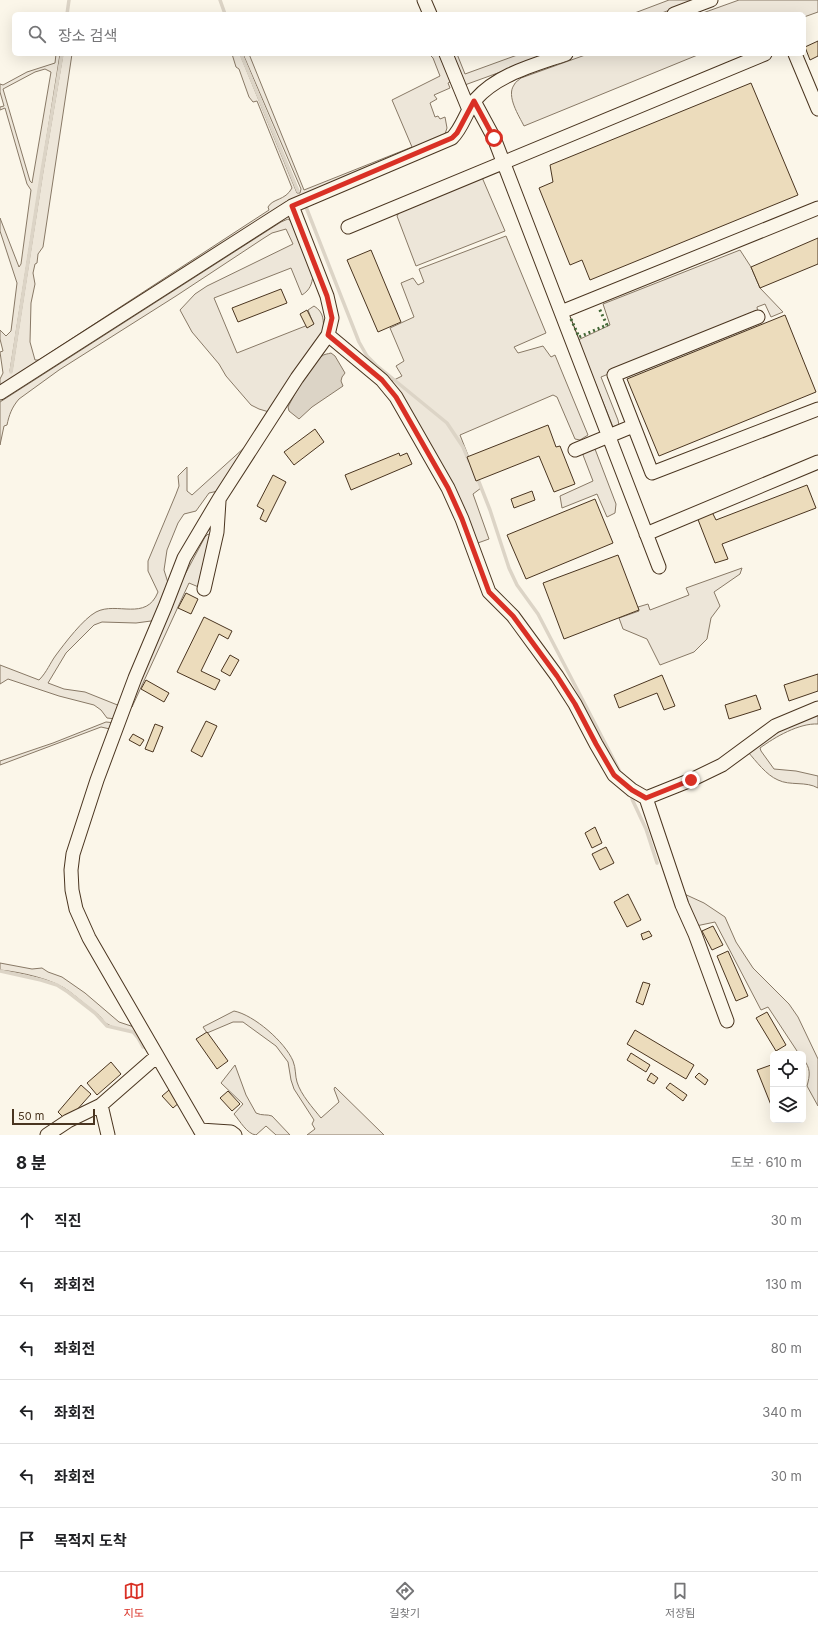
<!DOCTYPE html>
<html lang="ko">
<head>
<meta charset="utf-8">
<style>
  body { margin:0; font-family:Inter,"Noto Sans KR",sans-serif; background:#f2f2f2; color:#202124 }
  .controls { position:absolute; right:12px; bottom:12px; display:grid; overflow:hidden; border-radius:6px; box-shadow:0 4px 16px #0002 }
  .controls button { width:36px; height:36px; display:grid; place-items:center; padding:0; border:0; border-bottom:1px solid #e0e0e0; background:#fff; color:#202124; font:20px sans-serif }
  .scale { position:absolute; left:12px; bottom:10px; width:83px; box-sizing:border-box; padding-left:4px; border:2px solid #4a3520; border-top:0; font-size:11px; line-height:14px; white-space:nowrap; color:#4a3520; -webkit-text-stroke:3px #fbf6e9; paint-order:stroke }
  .stop { position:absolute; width:12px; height:12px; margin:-9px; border:3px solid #d93025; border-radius:50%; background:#fff }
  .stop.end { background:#d93025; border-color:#fff; box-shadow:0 1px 4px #0008 }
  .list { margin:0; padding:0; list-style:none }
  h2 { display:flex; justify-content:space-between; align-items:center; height:52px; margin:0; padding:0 16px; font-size:17px }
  h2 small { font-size:13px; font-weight:400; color:#757577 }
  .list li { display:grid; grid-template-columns:26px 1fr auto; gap:12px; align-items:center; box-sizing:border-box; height:64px; padding:0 16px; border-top:1px solid #e0e0e0 }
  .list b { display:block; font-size:15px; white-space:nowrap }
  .list em { font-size:13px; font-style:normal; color:#757577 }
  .icon { flex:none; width:22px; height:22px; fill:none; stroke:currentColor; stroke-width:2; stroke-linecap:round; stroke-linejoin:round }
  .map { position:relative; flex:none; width:818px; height:1135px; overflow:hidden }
  .search { position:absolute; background:#fff; box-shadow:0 4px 16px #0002; left:12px; right:12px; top:12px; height:44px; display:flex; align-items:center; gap:10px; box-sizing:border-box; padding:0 14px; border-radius:6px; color:#757577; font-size:15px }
  .sheet { height:436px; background:#fff }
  nav { display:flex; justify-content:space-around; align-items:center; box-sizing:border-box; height:56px; border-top:1px solid #e0e0e0; background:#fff; font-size:11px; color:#757577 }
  nav a { display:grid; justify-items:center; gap:2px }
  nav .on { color:#d93025 }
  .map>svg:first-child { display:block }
  .green { fill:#ede6d9; stroke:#887966; fill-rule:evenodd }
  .water { fill:#dcd4c6; stroke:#887966 }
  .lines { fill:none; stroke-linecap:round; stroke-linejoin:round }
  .stream { stroke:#dcd4c6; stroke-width:3.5 }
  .building { fill:#ecdcbc; stroke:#4a3520 }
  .minor-casing { stroke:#4a3520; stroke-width:15 }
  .minor { stroke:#fbf6e9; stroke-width:13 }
  .hedge { stroke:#436837; stroke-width:3; stroke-dasharray:2 3; stroke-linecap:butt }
  .route { stroke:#d93025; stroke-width:5 }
</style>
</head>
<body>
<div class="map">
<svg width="818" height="1135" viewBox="0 0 818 1135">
  <rect width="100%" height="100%" fill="#fbf6e9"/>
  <path class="green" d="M669 0H697L659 14H632Z
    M739 0H818V12L804 17V14H700Z
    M56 54H60L10 371 11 373 12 371 43 171 63 54H72L43 247 38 254 37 263 35 264 33 273 35 284 31 303 30 342 35 360H39L269 210 268 207C273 198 285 201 292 188L257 101 253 102 249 97 239 69 236 67 232 54H240L297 193H300L301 189 243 54H249L304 190 412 147 392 100 440 76 433 58 429 54H440L452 81 448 83 450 88 434 95 437 99 430 103 435 117 438 116 440 119 445 117 447 128 444 137 302 198 0 390V379L3 373 0 352 3 351 0 339V330L6 336 11 331 17 283 0 231V218L19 267 21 264 31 190 27 184 5 108 0 110V107L4 106 0 92V84L3 85 27 72 55 63ZM45 69 51 72 32 183 30 181 3 89 35 72Z
    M449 54H457L465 74 520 54H550L462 86Z
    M588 54H700L524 126C519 116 506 96 514 85 515 82 519 80 521 78Z
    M481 175 505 231 416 266 397 216 401 209Z
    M288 219 291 221 313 275C312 284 310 290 302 295L291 268 214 298 237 353 313 323 308 310 314 306C324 312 324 321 323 332L269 412 259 409 251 405 226 376 219 364 192 332 180 310 195 294 207 286 293 244 286 229 272 233 264 238 176 296 59 370 19 399C12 407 9 415 7 425L4 426 0 445V402L281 222Z
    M506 236 546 333 514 347 518 353 543 346 551 357 555 355 588 435 580 440 575 439 557 397 553 395 460 435 481 488 473 494 489 539 475 544 390 382 402 376 396 366 404 361 390 328 414 317 401 283 413 278 418 285 424 282 419 269Z
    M740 250 751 267 760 288 783 312 771 317 765 304 757 307 758 314 601 377 618 420 619 425 613 427 578 340 610 325 603 304Z
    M245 447 218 491 209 493 196 511 184 514 178 523 167 550 164 570 169 586 159 614 151 621 136 623 102 622 94 625 66 653 48 683 64 689 85 692 120 706 116 719 107 718 101 710 94 705 59 696 8 679 0 684V665L39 680C47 672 50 663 56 655 65 643 83 619 96 612 117 601 146 622 158 592L148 571V561L176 494 179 486 178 476 187 467V491L192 495Z
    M592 448 595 449 616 504 615 513 607 517 597 494 562 508 560 496 593 481 583 455 585 451Z
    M208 534 211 536 201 588 189 583 132 707 139 675 182 580 205 537Z
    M742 568 740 574 714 592 720 606 711 618 707 639 694 652 660 665 647 639 623 629 619 618 639 611 638 607 648 604 650 610 689 595 686 588Z
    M818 712V724C799 723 775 737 760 748L761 751 774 769 796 771 818 776V788C806 781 790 786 778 780 766 775 756 761 748 752L788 726Z
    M106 722 116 723 110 729 101 727 0 765V761L53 743Z
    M680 892 704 903 725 917 736 942 753 968 789 1004 798 1017 818 1059V1106L807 1086C810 1075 811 1068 803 1059V1054H799L768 1007 761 1010 715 922 696 926Z
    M0 963 32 969 42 968 48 972 62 977 85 993 119 1022 137 1028 148 1048H144C141 1025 123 1033 109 1025 104 1023 101 1016 96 1013 87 1006 78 998 70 992 54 979 20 972 0 970Z
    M234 1011C254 1015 285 1042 293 1061 296 1068 295 1076 297 1082 301 1095 313 1108 321 1118L339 1102 334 1089 335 1087 384 1135H307L315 1129 312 1124 314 1120 294 1089 291 1080 288 1062 276 1046 243 1022H233L207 1033 203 1027Z
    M235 1065 246 1095 256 1113C262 1116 267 1114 272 1116L290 1135H276L266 1126 256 1135C247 1134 240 1121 234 1114L243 1104 221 1083Z"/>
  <path class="water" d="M331 353 335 356 345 373 342 377 341 381 343 386 312 407 299 419 289 411 288 407C295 393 310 365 322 356 324 354 328 354 331 353Z"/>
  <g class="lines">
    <path class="stream" d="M220 0 225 14
      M67 14 69 0
      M241 54 298 191
      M306 207 359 342 367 356 376 365 447 423 463 447 469 461
      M11 372 42 171 62 54
      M477 477 490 510 509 568 517 585 538 614 619 770
      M632 799 646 829 657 863
      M0 971 41 980 57 985 68 992 95 1013 107 1026 133 1032 138 1038 143 1047"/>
  </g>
  <path class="building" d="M818 41V56L810 60 805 47Z
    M751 83 798 195 590 280 582 260 570 265 539 188 553 182 550 165Z
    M818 238V264L760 288 751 267Z
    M371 250 401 322 378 332 347 260Z
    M281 289 287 303 238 322 232 308Z
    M307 310 314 324 307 328 300 314Z
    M785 315 816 392 659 456 627 379Z
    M548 425 556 447 560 446 575 484 554 492 539 456 476 481 467 457Z
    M315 429 324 442 294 465 284 452Z
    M399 453 400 456 407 453 412 464 351 490 345 475Z
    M273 475 286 482 266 522 260 519 264 510 257 506Z
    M807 485 816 508 722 544 728 559 715 563 697 517 712 512 716 520Z
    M532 491 535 500 514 508 511 499Z
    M595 499 613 543 526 579 507 535Z
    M618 555 639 610 564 639 543 583Z
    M186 593 198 599 191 614 178 608Z
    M204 617 232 631 228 639 219 634 201 671 220 680 215 690 177 672Z
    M230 655 239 660 230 676 221 671Z
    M818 674V691L789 701 784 685Z
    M662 675 675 706 664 710 657 693 619 708 614 695Z
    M146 680 169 693 164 702 141 689Z
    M756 695 761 709 729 719 725 705Z
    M206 721 217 726 202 757 191 751Z
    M155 724 163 727 153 752 145 749Z
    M133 734 144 740 140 746 129 740Z
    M595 827 602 843 592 848 585 833Z
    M606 847 614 863 600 870 592 854Z
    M628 894 641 920 627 927 614 902Z
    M713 926 723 945 712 950 702 931Z
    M649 931 652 936 643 940 641 934Z
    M728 951 748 996 736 1001 717 956Z
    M643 982 650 984 643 1005 636 1002Z
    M767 1012 786 1045 776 1051 756 1018Z
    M635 1030 694 1065 686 1079 627 1044Z
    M207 1032 228 1061 217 1069 196 1039Z
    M631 1053 650 1065 646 1072 627 1060Z
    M111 1062 121 1074 97 1095 87 1083Z
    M771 1065 773 1069V1104L771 1105 757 1070Z
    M651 1073 658 1078 654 1084 647 1080Z
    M699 1073 708 1080 705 1085 695 1077Z
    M670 1083 687 1095 683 1101 666 1088Z
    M81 1085 91 1094 67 1121 58 1112Z
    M169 1090 180 1102 173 1108 162 1096Z
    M228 1091 240 1104 232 1111 220 1098Z"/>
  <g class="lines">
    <g class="minor-casing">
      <path id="minor" d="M424 0 430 14
        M674 14 711 0
        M446 54 469 110
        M795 54 818 109
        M474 101 494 138 659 567
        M348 227 765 54
        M561 312 818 208
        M758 317 614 375 652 473 818 409
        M328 335 382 380 396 397 448 488 462 519 489 592 513 616 557 676 575 704 596 744 614 775 632 790 646 798 682 905 695 934 727 1021
        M0 393 292 206 452 138C463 127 466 111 476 99 498 74 535 65 566 54
        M575 450 633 426
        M646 534 818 462
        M204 589 217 532 219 501
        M646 798 691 780 722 765 775 726 818 708
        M101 1105 108 1135
        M200 1130 231 1132 235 1135
        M47 1135 68 1121 101 1105 157 1056
        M203 1135 89 938 76 909 72 890 71 870 73 854 97 780 135 678 165 607 184 558 219 499 297 378 328 335 332 318 327 296 292 206"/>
    </g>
    <use href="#minor" class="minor"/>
    <path class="hedge" d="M571 319 579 337 607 325 599 308"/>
  </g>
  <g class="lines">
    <path class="route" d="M494 138 474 101 457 133 452 138 292 206 327 296 332 318 328 335 382 380 396 397 448 488 462 519 489 592 513 616 557 676 575 704 596 744 614 775 632 790 646 798 691 780"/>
  </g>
</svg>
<div class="controls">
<button><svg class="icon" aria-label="locate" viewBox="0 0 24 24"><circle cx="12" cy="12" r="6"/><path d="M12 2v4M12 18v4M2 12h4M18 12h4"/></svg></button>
<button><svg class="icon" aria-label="layers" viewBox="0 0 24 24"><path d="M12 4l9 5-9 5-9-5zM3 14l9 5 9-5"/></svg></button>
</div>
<div class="scale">50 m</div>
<div class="stop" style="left:494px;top:138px"></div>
<div class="stop end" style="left:691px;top:780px"></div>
<div class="search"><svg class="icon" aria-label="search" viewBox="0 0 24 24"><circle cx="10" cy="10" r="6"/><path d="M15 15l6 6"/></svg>장소 검색</div>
</div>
<section class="sheet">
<h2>8 분<small>도보 · 610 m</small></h2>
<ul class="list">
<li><svg class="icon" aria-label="ahead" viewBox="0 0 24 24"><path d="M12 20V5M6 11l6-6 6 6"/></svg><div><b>직진</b></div><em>30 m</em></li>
<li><svg class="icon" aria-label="left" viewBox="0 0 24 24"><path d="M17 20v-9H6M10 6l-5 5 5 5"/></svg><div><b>좌회전</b></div><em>130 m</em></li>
<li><svg class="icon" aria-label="left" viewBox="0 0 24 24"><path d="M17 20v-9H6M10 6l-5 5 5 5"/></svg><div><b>좌회전</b></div><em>80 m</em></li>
<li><svg class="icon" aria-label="left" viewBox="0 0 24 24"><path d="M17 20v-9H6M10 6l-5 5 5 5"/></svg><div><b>좌회전</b></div><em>340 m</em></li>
<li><svg class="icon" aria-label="left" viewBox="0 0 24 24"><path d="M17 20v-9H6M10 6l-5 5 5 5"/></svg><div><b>좌회전</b></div><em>30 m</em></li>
<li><svg class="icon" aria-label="arrive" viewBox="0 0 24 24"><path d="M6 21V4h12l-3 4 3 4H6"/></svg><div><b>목적지 도착</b></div></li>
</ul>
</section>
<nav>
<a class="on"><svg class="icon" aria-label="map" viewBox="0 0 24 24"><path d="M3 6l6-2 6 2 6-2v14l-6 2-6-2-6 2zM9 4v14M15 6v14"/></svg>지도</a>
<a><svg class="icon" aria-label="directions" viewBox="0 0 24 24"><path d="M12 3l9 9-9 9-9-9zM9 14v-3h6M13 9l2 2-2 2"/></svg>길찾기</a>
<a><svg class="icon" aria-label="saved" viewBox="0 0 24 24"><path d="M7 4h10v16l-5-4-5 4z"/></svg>저장됨</a>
</nav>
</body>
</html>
